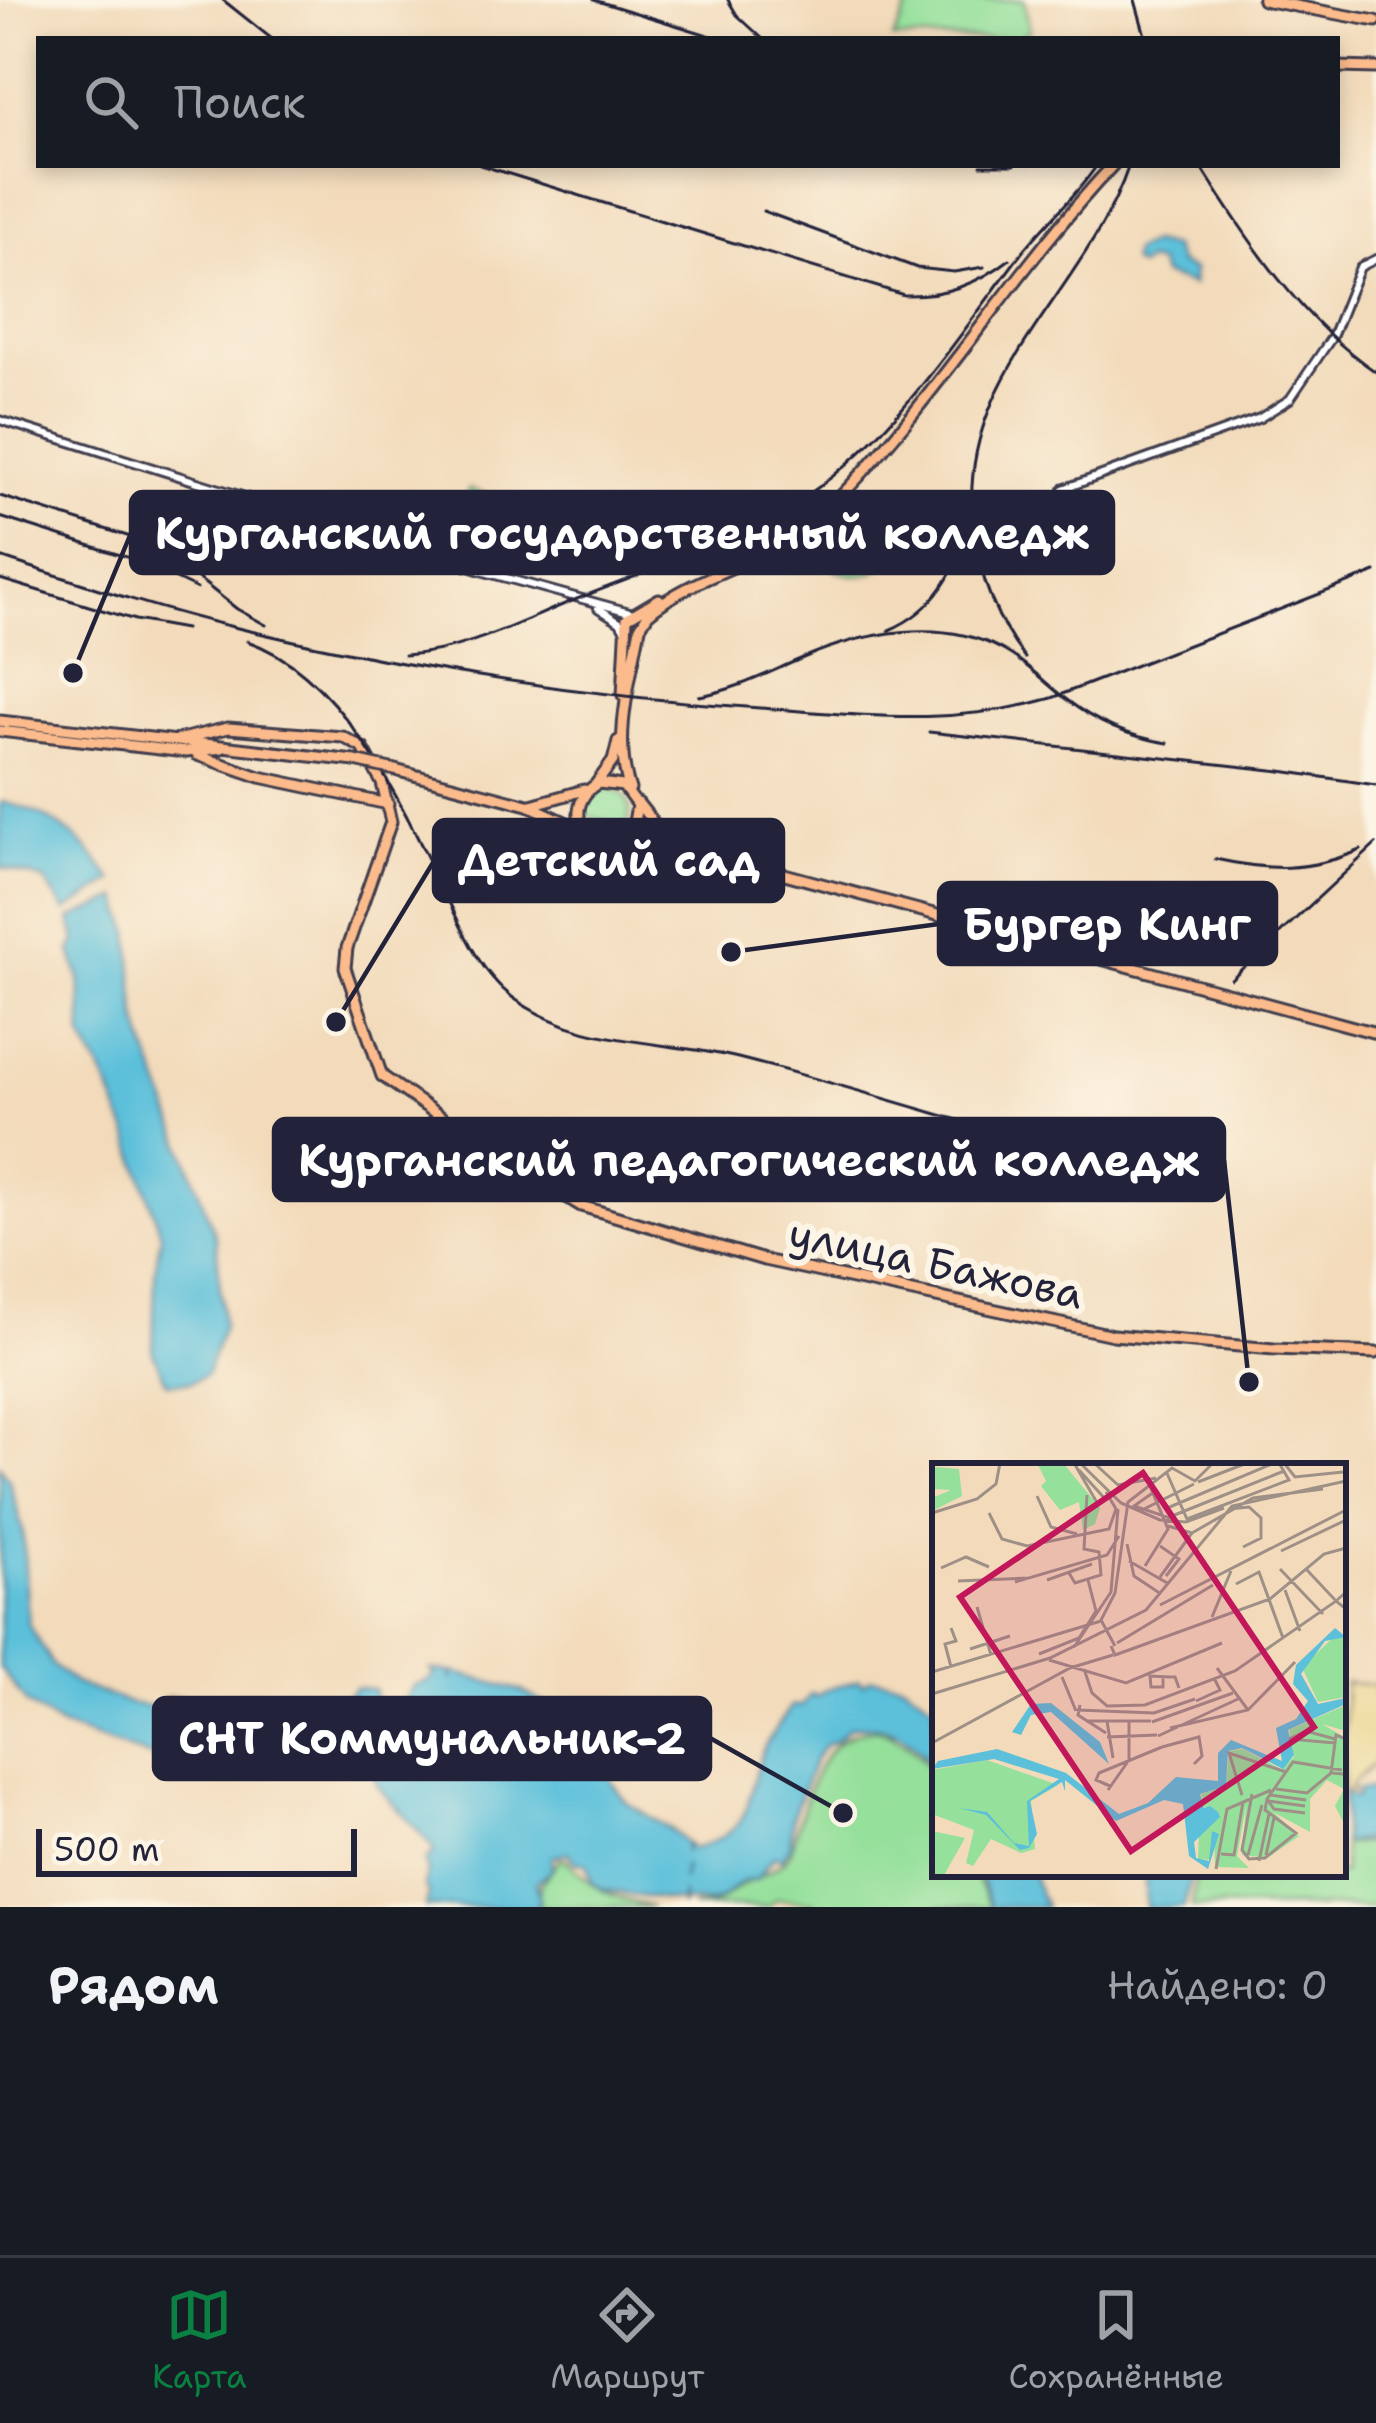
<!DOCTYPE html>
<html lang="ru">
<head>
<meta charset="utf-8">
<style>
  body { margin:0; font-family:"Shantell Sans",sans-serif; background:#20242c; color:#f1f3f6 }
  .scale { position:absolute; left:36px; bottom:30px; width:321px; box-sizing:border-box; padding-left:12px; border:6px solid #22223b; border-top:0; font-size:33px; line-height:42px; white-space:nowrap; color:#22223b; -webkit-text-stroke:9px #fcf5e5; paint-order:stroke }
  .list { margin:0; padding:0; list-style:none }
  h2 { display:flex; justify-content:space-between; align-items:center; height:156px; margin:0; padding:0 48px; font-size:51px }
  h2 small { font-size:39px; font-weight:400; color:#9ea1a6 }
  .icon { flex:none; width:66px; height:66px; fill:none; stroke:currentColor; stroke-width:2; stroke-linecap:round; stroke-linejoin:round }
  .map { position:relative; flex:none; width:1376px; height:1907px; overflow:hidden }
  .search { position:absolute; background:#171b24; box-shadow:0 6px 18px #0003; left:36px; right:36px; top:36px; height:132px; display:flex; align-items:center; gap:30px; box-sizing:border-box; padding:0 42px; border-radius:0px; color:#9ea1a6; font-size:45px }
  .sheet { height:348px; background:#171b24 }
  nav { display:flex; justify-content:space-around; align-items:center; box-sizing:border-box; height:168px; border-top:3px solid #363941; background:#171b24; font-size:33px; color:#9ea1a6 }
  nav a { display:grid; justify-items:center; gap:6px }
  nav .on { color:#0b8043 }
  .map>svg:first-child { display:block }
  .green { fill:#95e09b; stroke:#5c816b; stroke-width:3 }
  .sand { fill:#eeda9e; stroke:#887e6c; stroke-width:3 }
  .water { fill:#5cc0da; stroke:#3f718a; stroke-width:3 }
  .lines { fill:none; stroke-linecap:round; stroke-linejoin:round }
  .ferry { stroke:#365973; stroke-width:3; stroke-dasharray:15 12; stroke-linecap:butt }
  .minor-casing { stroke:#413e4e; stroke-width:12 }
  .major-casing { stroke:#413e4e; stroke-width:15 }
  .minor { stroke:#fff; stroke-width:6 }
  .major { stroke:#fbbb8c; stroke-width:9 }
  .rail { stroke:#22223b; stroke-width:3 }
  .major-bridge-casing { stroke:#413e4e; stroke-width:15; stroke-linecap:butt }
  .major-bridge { stroke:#fbbb8c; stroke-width:9 }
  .labels { text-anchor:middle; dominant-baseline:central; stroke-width:12; stroke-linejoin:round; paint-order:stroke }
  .street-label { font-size:42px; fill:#22223b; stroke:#fcf5e5 }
  .inset-road { fill:none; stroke:#9f9087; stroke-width:3 }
  .view { fill:#c2185b; fill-opacity:0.15; stroke:#c2185b; stroke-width:6 }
  .inset-edge { fill:none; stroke:#22223b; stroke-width:6 }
  .leader { fill:none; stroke:#22223b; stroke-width:4.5 }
  .callout-dot { fill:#22223b; stroke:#fcf5e5; stroke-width:4.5 }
  .callout { fill:#22223b; stroke:#22223b; stroke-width:4.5 }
  .callout-label { font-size:45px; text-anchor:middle; font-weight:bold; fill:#fff }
</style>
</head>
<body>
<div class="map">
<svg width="1376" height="1907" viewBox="0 0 1376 1907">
  <rect width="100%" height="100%" fill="#fcf5e5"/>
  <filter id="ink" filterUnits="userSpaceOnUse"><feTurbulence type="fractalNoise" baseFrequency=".00833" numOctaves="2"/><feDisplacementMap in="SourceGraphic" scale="24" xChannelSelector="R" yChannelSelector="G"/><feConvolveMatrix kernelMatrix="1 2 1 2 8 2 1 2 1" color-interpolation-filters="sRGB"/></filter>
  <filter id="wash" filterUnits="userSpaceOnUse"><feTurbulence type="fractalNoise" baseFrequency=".004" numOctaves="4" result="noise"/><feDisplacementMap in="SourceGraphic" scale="48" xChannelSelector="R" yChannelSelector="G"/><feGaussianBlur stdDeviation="2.7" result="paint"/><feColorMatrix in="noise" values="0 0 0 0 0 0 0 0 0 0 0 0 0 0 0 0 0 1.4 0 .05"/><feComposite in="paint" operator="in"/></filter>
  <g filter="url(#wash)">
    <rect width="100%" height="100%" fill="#f2daba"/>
    <path class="green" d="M912 0H1024L1030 30 1016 39H893Z
      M469 489 507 501 489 553 452 540 458 522 469 524 472 513 462 510Z
      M885 495 912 535C886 564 876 584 835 570L852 551 842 542Z
      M601 787C626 790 635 803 627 827L581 814 583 801Z
      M876 1729C899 1734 925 1757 935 1779V1874H974L991 1907H812L813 1902 777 1899 767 1907H691C721 1906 717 1901 740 1886 755 1877 775 1872 787 1857 793 1848 796 1832 799 1821 812 1777 825 1732 876 1729Z
      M1376 1843V1907H1192L1196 1874H1343V1844Z
      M559 1859 568 1860C594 1892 612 1897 652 1907H538L540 1885Z"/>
    <path class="sand" d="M1345 1682 1376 1686V1762L1351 1784 1353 1791H1343Z
      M168 1696 253 1704 257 1710C229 1715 184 1719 159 1703Z"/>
    <path class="water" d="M1151 243 1172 247 1179 264 1193 270 1192 285 1162 275 1158 264 1146 261 1139 267 1131 261 1133 251Z
      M0 802C50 811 84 839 113 881L66 911 44 880 0 867Z
      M119 898 130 932 136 1011 145 1043 216 1238 223 1326 206 1375 191 1382 167 1383 153 1353 155 1272 161 1234 130 1139 105 1078 83 1039 80 979 71 951 76 941 71 919Z
      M0 1466 9 1480 23 1531 28 1624 53 1666 76 1684 128 1703 184 1711 209 1719 228 1714 235 1720 258 1722 261 1715 269 1719 314 1715 337 1708 354 1688 374 1689 375 1700 393 1709 402 1704 413 1686 429 1681 434 1675 431 1670 451 1672V1681L453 1672 519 1690 564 1714 627 1803 670 1829 693 1849C765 1827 740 1797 765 1746 773 1732 783 1719 792 1706H802L812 1693 816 1697C830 1683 841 1688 859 1679L862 1684 871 1678 901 1682 935 1705V1769C911 1737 889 1719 848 1728L837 1740 824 1746 814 1760 793 1815 790 1845 781 1859 774 1856 756 1880C735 1878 733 1895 715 1901 697 1907 623 1894 601 1889L592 1883 586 1863H578L568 1853 552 1857 551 1870 536 1882 540 1901 534 1907H425L429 1895 424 1885 428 1871 425 1862 434 1852 432 1846 379 1788 373 1773 350 1760 310 1761 301 1757 252 1766 206 1767 163 1761 60 1726 27 1704 0 1668Z
      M1376 1789V1838L1343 1843V1794L1356 1798 1358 1790Z
      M979 1874H1032L1045 1907H991Z
      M1145 1874H1191L1184 1907H1146Z"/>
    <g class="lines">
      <path class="ferry" d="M681 1907 686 1841"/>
    </g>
  </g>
  <g filter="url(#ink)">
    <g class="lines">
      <g class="minor-casing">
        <path id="minor" d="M0 420 481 571 633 613
          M1063 489 1260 418 1290 399 1332 337 1360 267 1376 259
          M598 608 620 622 624 629"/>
      </g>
      <g class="major-casing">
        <path id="major" d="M1263 0 1376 21
          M1337 67 1376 68
          M623 695 627 618 659 599
          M0 721 355 761
          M0 731 186 752 222 748
          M177 740 228 728 343 737 363 748 382 783 391 822 347 948 345 968 382 1076 493 1153 581 1206 764 1260 1113 1335 1274 1349 1376 1353
          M197 755 260 777 388 804
          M395 770 528 805 583 830
          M596 784 613 761 618 741
          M630 789C612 740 631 677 640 627L648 614C695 573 777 559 817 520 928 413 1008 277 1113 165
          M638 803 660 831 675 843
          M531 805 584 790
          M613 841 633 828 637 805 623 786 599 783C575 794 569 831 600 840 612 843 625 839 638 840 672 843 707 854 740 862L1376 1033"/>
      </g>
      <use href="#minor" class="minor"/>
      <use href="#major" class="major"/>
      <path class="rail" d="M223 0 272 39
        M594 0 721 39
        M728 0 737 15 763 39
        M1135 0 1146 39
        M480 165 904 295C945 296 978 284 1010 259
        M981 165H1014
        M1200 165C1247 240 1302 322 1376 372
        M763 211 917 268 954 272 984 267
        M0 496 156 545 237 609 266 625
        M0 517 136 560 197 589
        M0 557C72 580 144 605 217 623 399 668 586 697 773 709 871 716 956 726 1052 698L1376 572
        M0 579 135 620 185 629
        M889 630C934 611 959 571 966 524
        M247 641C343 673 403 807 444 892 464 931 477 969 512 997 578 1047 661 1039 738 1058 829 1081 919 1109 1009 1135 1040 1137 1049 1130 1076 1127 1112 1122 1156 1140 1191 1149
        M404 655C464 652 522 621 577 599 650 570 727 545 794 504 889 445 954 342 1020 255 1044 224 1075 198 1097 165
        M1025 658C996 621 980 578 974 531 952 378 1085 296 1129 165
        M699 696C737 690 769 672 803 658 863 632 941 617 1001 649 1026 662 1045 683 1067 700 1097 724 1130 737 1168 743
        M929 732 1281 771 1376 785
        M1215 859C1270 871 1307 872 1361 850
        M1231 979 1376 844"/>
      <g class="major-bridge-casing">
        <path id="major-bridge" d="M355 761 395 770"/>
      </g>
      <use href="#major-bridge" class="major-bridge"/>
    </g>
  </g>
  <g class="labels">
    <g class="street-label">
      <text transform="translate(936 1263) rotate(12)">улица Бажова</text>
    </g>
  </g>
  <g transform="translate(932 1463)">
    <rect width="414" height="414" fill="#f2daba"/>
    <path d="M105 0H131L168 45 163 61 151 67 147 39 128 47 109 23 114 18ZM2 4 27 6 30 33 0 48V35L19 27 2 26ZM405 171 414 175V234L386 239 370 204ZM414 242V268L390 261 414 275V364L403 343 412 326 395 317 378 336V369L341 349 367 373 335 395 310 392 314 343 305 393 317 405 283 404 282 367 278 397 266 396 267 368 287 350 272 344 269 331 294 323 297 288 311 286 349 306 362 294 357 267ZM55 297 126 322 99 338 103 386 89 390 59 376 41 403 34 400 42 367 0 351V307ZM0 368 33 375 11 414H0Z" fill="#95e09b"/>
    <path d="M403 165 414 174 393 178 369 211 386 241 414 235V241L356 267 362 292 351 306 310 285 296 288 294 323 268 331 272 345 278 343 286 349 288 354 262 379 264 395 277 398 280 368 287 371 276 406 257 393 251 341 232 337 184 358 133 317V328L130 319 98 338 105 371 97 385 88 387 54 352 27 345 55 349 82 380 97 383 95 338 127 316 62 296 0 306 6 298 65 286 134 310 187 351 216 340 244 314 286 318V290L299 277 350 298 344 265 364 256 376 238 361 221 364 202ZM119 240 168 279 177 301 119 249 99 252 89 272 80 269 99 241Z" fill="#5cc0da"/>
    <path class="inset-road" d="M16 0H60M142 0 167 43M148 0 189 40 228 57 254 59 292 45M162 0 186 22 224 15M352 0 363 14 411 9M147 7 174 37M234 8 255 56 357 17 347 0M266 19 315 0M222 29 202 43 235 54M105 33 119 64 145 71M233 46 342 0M297 46 317 44 329 55V75L311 84M210 47 262 21M0 50 45 36 64 21 68 0M57 50 70 76 95 83 177 66 184 46 174 29M235 55 352 8M236 63 260 70 321 35 391 26M195 81 202 113 229 131M228 83 247 96 234 113M349 88 414 57M197 98 237 121M213 103 236 66 218 23M9 105 34 94 57 104M348 106 391 151M375 107 404 138 414 129M137 110 143 120 169 112 167 89 152 86 155 32M228 114 260 70M115 117 160 101M26 118 97 115M83 119 175 92 187 73M304 121 327 109 351 175M353 127 368 168M228 142 414 47M45 144 59 192M280 154 299 108M185 180 281 122M179 183 183 192 338 136 392 91 414 85M183 183 169 157 183 130 196 39 240 5 263 18 281 0M142 184 179 129 186 46M38 186 78 173M107 191 147 175 164 148 156 117M117 197 194 220 290 180M19 204 13 181 24 178 19 165M285 205 316 247M152 206 160 230 175 243 213 242 303 208 404 138 414 146M0 209 169 158M231 213V224H219L218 213 238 214H243L247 225M130 214 144 248M0 231 118 195 214 147 300 43 414 18M264 238 288 227 283 217M148 242 146 252 174 270M145 247 222 250 263 236M154 258H219M175 258 181 295M220 259 301 230M238 265 316 247 363 199M226 273 306 236M175 274 225 272M357 276 374 268 403 276M357 276 403 280M0 280 138 205 181 192M230 284 267 274 270 293 262 301M197 297V259M411 311 399 310 404 272 414 276M178 323 164 317 167 310 230 284M344 326 375 330 399 310M176 327 197 297M320 331 310 387 317 396 333 395 364 370 333 347 335 336M310 332 297 290 354 309M338 332 374 337M336 338 373 343M373 350 342 346 335 336 361 299 410 307M289 391 302 392 311 339M316 392 330 342M334 392 342 355M327 398 337 351M284 406 295 346 339 327"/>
    <path class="view" d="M211 10 382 264 199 388 28 134Z"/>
    <rect width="414" height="414" class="inset-edge"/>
  </g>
  <path class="leader" d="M73 673L131 533M336 1022L434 861M731 952L939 924M1249 1382L1224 1160M843 1813L710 1738"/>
  <g class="callout-dot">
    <circle cx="73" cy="673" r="12"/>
    <circle cx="336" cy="1022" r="12"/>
    <circle cx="731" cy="952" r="12"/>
    <circle cx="1249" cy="1382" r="12"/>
    <circle cx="843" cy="1813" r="12"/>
  </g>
  <g class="callout">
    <rect x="131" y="492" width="982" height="81" rx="12"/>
    <rect x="434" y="820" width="349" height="81" rx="12"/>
    <rect x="939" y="883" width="337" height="81" rx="12"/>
    <rect x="274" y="1119" width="950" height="81" rx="12"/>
    <rect x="154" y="1698" width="556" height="81" rx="12"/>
  </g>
  <g class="callout-label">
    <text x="622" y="549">Курганский государственный колледж</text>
    <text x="609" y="876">Детский сад</text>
    <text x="1107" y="940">Бургер Кинг</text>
    <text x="749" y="1176">Курганский педагогический колледж</text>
    <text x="432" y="1754">СНТ Коммунальник-2</text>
  </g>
</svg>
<div class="scale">500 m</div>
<div class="search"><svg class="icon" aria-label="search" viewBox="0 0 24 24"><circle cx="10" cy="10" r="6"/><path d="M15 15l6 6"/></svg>Поиск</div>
</div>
<section class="sheet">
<h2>Рядом<small>Найдено: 0</small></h2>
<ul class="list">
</ul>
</section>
<nav>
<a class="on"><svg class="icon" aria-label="map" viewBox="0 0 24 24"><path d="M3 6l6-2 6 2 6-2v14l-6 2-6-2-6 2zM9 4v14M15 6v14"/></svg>Карта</a>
<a><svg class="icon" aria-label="directions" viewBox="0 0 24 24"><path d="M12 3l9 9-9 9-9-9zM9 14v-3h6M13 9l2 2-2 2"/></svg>Маршрут</a>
<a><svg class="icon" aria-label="saved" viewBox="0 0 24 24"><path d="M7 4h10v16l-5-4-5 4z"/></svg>Сохранённые</a>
</nav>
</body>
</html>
